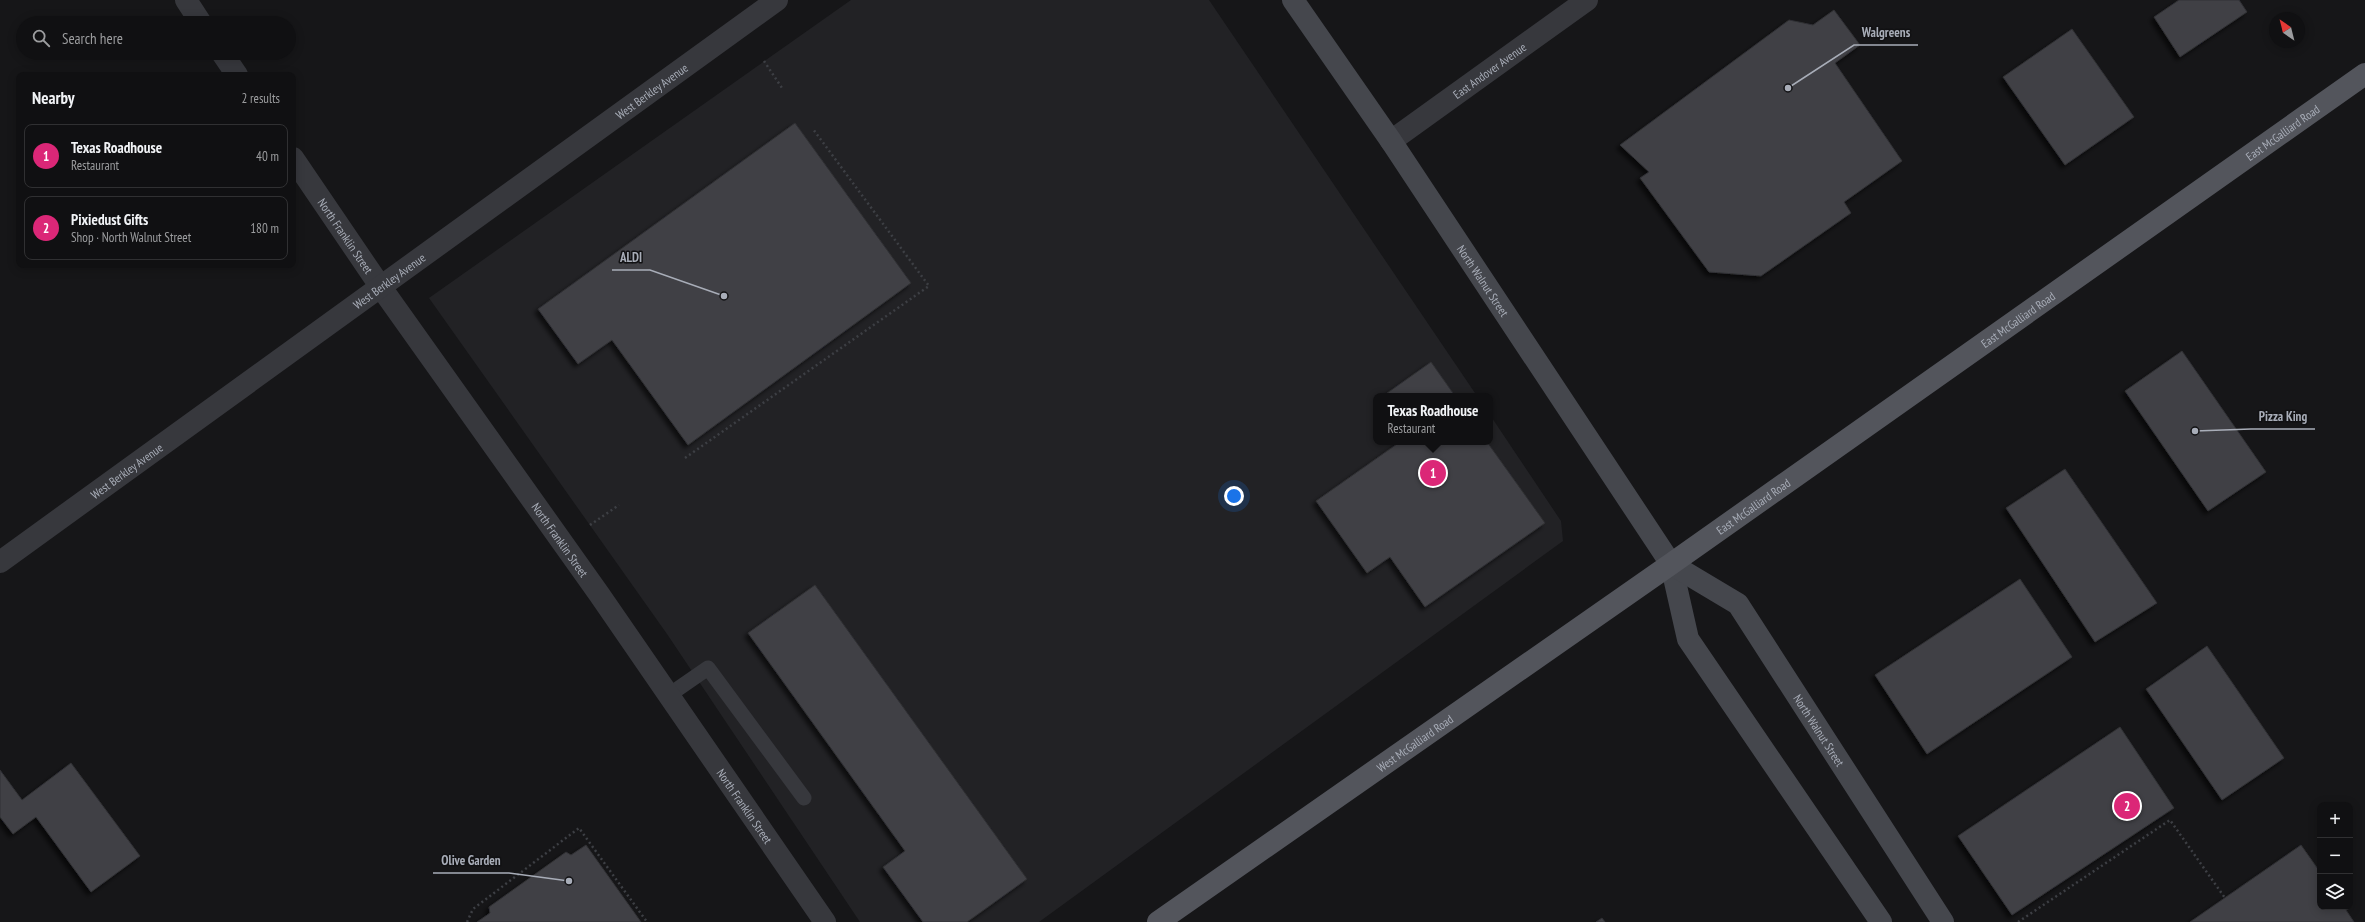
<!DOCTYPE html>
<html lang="en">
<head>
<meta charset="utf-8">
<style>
  body { margin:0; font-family:"PT Sans Narrow",sans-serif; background:#1e1e20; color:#f1f3f6 }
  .controls { position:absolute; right:12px; bottom:12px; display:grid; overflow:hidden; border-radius:8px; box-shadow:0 2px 10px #0003 }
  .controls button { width:36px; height:36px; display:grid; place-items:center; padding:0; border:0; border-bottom:1px solid #303032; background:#101012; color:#f1f3f6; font:20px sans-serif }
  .compass { position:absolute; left:2269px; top:12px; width:36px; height:36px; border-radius:50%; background:#101012; box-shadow:0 2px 10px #0003; rotate:325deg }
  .you { position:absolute; left:1234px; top:496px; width:14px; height:14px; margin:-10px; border:3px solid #fff; border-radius:50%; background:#1a73e8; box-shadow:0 0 0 6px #1a73e833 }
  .badge { display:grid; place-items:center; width:26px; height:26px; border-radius:50%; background:#db2777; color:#fff; font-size:13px; font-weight:700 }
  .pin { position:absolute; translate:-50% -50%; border:2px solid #fff; box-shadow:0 1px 4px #0006 }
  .popup { position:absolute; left:1373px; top:393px; width:120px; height:52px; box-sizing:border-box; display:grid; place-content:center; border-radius:8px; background:#101012; filter:drop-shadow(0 1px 3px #0005); font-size:13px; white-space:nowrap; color:#9c9d9f }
  .popup b { font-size:15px; color:#f1f3f6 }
  .popup::after { content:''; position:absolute; left:50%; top:100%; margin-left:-8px; border:8px solid transparent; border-top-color:#101012 }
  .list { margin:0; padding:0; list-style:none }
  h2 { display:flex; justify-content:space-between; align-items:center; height:52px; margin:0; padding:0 16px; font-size:17px }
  h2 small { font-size:13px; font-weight:400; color:#9c9d9f }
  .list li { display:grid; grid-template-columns:26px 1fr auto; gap:12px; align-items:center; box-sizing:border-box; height:64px; margin:0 8px 8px; padding:0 8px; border:1px solid #303032; border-radius:8px }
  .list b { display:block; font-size:15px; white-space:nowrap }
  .list p { margin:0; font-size:13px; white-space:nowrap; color:#9c9d9f }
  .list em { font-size:13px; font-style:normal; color:#9c9d9f }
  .icon { flex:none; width:22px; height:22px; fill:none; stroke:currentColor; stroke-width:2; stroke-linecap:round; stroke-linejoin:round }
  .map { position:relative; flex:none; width:2365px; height:922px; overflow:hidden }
  .search { position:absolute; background:#101012; box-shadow:0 2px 10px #0003; left:16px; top:16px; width:280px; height:44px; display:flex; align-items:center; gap:10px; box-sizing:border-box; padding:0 14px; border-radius:22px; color:#9c9d9f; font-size:15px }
  .panel { position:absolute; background:#101012; box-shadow:0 2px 10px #0003; left:16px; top:72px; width:280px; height:196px; border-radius:8px }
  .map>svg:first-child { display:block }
  .built { fill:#222225 }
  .building { fill:#404145; stroke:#303034; filter:url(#shadow) }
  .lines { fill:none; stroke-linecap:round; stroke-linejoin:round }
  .path { stroke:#3d3f44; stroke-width:2.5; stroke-dasharray:2 3; stroke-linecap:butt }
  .service { stroke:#37383d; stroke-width:15 }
  .minor { stroke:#37383d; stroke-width:22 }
  .secondary { stroke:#45474d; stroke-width:22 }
  .primary { stroke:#53555c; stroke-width:22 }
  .labels { text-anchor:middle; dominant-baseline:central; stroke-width:3; stroke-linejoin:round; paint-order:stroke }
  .street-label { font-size:12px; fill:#a8adb8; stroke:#111113 }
  .leader { fill:none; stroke:#a8adb8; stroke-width:1.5 }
  .callout-dot { fill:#a8adb8; stroke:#111113; stroke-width:1.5 }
  .callout-label { font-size:13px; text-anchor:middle; font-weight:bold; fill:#a8adb8; stroke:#111113; stroke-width:3; stroke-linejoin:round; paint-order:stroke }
</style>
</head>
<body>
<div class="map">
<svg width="2365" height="922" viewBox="0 0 2365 922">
  <defs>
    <filter id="shadow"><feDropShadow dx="-3.5" dy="3.5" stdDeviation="2" flood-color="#0009"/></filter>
  </defs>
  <rect width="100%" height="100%" fill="#161618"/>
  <path class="built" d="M851 0H1209L1477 396H1376V442H1490V415L1561 521 1563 541 1039 922H860L667 634 429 298Z"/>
  <path class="building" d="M2179 0H2239L2247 12 2180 57 2154 17Z
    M1834 10 1860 45 1835 63 1902 161 1844 202 1851 213 1761 276 1709 272 1640 178 1649 172 1620 145 1789 20 1813 25Z
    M2072 29 2134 117 2065 165 2003 77Z
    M795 123 911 283 688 445 612 340 578 364 538 309Z
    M2182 351 2266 472 2208 511 2125 391Z
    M1431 362 1455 396H1383Z
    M1395 442H1487L1545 523 1425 607 1390 557 1367 573 1316 501 1397 444Z
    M2065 469 2157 603 2095 642 2006 508Z
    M2020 579 2072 657 1927 754 1875 675Z
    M815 585 1027 879 967 922H923L883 867 905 851 748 633Z
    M2207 646 2284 758 2222 800 2146 689Z
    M2120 727 2174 808 2012 915 1958 836Z
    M71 763 140 856 91 892 36 817 13 834 0 817V770L22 800Z
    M586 845 641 922H477L490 913 489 907 566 852 571 855Z
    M2301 845 2320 872V907H2344L2354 922H2190Z
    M1602 918 1605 922H1596Z"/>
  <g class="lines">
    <path class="path" d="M764 61 782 88
      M685 458 929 286 813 129
      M590 525 619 505
      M467 922 473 909 579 828 647 922
      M2018 922 2170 820 2225 898"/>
    <path class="service" d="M669 695 708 668 804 798"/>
    <g class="minor">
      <path d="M186 0 201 23"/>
      <path d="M222 53 237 75"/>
      <path id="s1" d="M1391 141 1587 0"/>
      <path id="s2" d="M293 158 380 286 599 594 825 922"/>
      <path id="s3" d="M0 562 777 0"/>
    </g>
    <g class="secondary">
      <path id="s4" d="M1293 0 1391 141 1671 564 1688 639 1881 922"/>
      <path id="s5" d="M1671 564 1738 604 1943 922"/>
    </g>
    <path class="primary" id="s6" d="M1158 922 1671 564 2365 74"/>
  </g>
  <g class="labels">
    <g class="street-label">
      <text stroke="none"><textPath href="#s1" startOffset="121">East Andover Avenue</textPath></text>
      <text stroke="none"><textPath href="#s3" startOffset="804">West Berkley Avenue</textPath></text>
      <text stroke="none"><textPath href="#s6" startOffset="1374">East McGalliard Road</textPath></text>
      <text stroke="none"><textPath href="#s2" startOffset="94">North Franklin Street</textPath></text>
      <text stroke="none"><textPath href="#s3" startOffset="480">West Berkley Avenue</textPath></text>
      <text stroke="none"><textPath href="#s4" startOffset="339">North Walnut Street</textPath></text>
      <text stroke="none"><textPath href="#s6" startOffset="1050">East McGalliard Road</textPath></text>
      <text stroke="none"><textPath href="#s3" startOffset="156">West Berkley Avenue</textPath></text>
      <text stroke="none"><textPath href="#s6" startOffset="726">East McGalliard Road</textPath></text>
      <text stroke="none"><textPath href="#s2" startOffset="466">North Franklin Street</textPath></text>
      <text stroke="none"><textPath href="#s5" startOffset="228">North Walnut Street</textPath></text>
      <text stroke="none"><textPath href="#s6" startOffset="313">West McGalliard Road</textPath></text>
      <text stroke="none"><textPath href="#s2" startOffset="790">North Franklin Street</textPath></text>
    </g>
  </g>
  <path class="leader" d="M1788 88L1854 45H1918M724 296L650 270H612M2195 431L2251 429H2315M569 881L509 873H433"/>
  <g class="callout-dot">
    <circle cx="1788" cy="88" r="4"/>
    <circle cx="724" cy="296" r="4"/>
    <circle cx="2195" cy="431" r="4"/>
    <circle cx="569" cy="881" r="4"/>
  </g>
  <g class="callout-label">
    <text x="1886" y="37">Walgreens</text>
    <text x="631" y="262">ALDI</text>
    <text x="2283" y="421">Pizza King</text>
    <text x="471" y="865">Olive Garden</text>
  </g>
</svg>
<div class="controls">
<button>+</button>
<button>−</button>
<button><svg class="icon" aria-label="layers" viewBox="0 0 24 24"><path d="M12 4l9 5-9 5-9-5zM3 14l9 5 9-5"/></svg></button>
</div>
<svg class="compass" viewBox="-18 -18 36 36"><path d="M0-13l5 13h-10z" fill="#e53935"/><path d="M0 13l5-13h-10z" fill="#9c9d9f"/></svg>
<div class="you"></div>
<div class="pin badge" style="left:1433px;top:473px">1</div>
<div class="popup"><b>Texas Roadhouse</b>Restaurant</div>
<div class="pin badge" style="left:2127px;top:806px">2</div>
<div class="search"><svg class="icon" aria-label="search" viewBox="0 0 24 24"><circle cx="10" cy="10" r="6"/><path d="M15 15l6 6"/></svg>Search here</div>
<section class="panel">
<h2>Nearby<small>2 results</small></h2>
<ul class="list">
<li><span class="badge">1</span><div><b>Texas Roadhouse</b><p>Restaurant</p></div><em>40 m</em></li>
<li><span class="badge">2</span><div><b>Pixiedust Gifts</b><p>Shop · North Walnut Street</p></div><em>180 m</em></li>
</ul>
</section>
</div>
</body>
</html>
